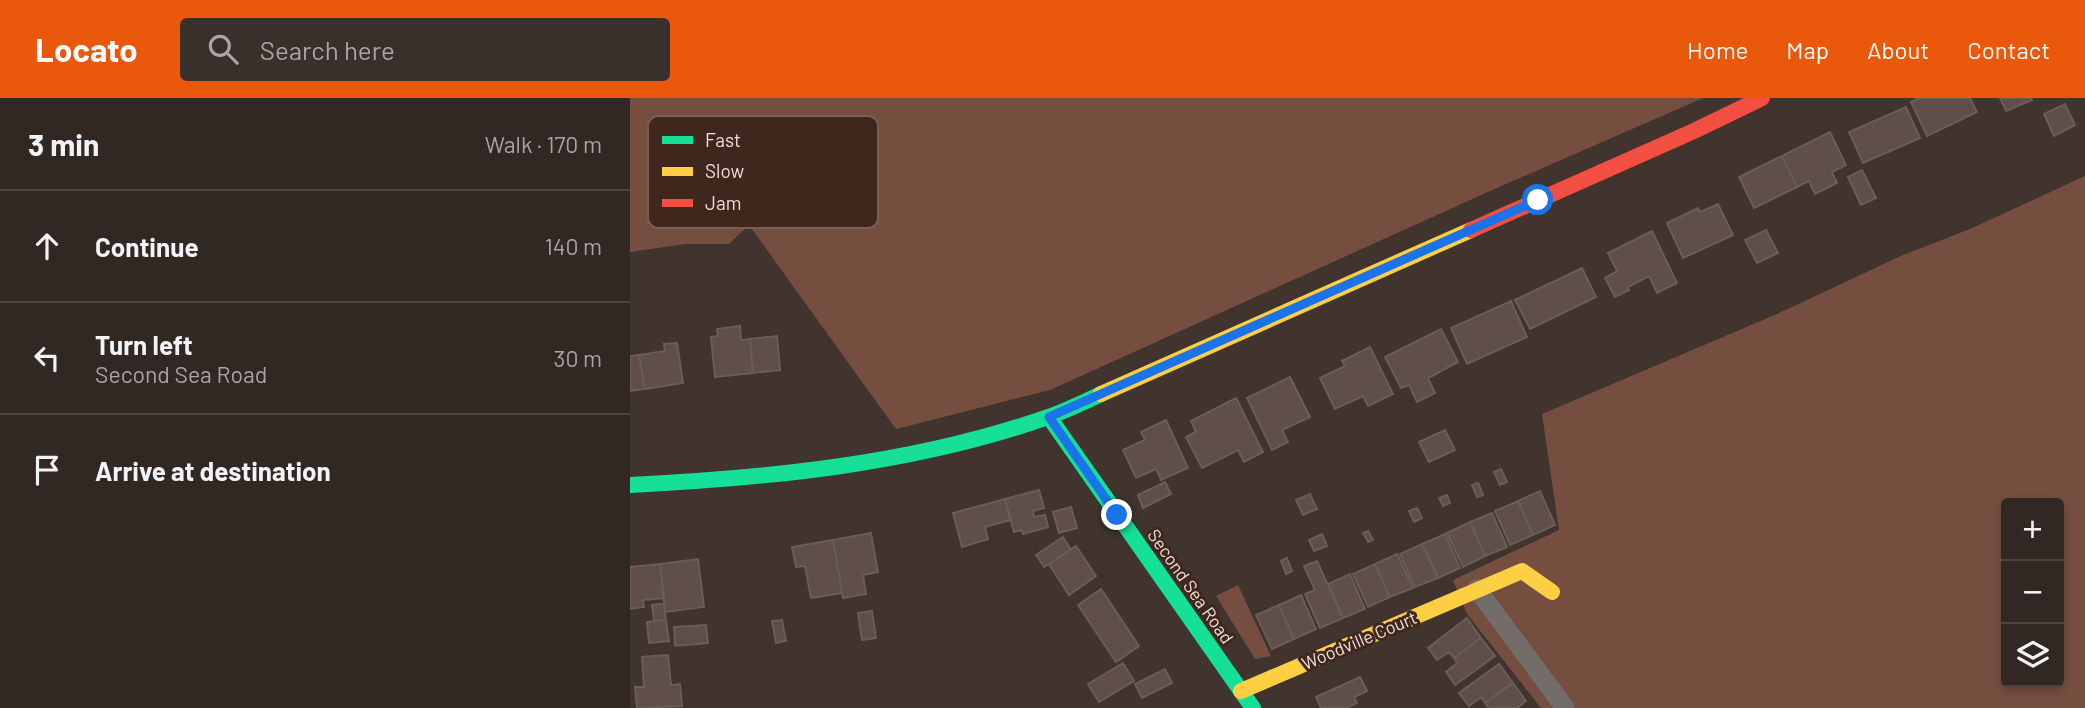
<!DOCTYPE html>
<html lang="en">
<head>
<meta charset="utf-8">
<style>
  body { margin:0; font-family:Barlow,sans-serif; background:#392f2b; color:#f1f3f6 }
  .controls { position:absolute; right:21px; bottom:21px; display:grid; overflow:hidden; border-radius:7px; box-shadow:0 4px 10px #0003 }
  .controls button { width:63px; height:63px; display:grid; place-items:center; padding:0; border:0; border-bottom:2px solid #4c4441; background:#312723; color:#f1f3f6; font:35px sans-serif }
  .stop { position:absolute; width:21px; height:21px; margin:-16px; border:5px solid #1a73e8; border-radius:50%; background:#fff }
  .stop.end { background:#1a73e8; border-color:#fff; box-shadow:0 2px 7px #0008 }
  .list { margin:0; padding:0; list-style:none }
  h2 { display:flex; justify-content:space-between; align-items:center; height:91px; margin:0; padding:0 28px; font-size:30px }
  h2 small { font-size:23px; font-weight:400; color:#a8a5a6 }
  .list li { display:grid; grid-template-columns:46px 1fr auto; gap:21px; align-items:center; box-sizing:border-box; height:112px; padding:0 28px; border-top:2px solid #4c4441 }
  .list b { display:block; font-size:26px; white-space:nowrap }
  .list p { margin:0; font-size:23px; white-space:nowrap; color:#a8a5a6 }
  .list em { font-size:23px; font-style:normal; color:#a8a5a6 }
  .icon { flex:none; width:38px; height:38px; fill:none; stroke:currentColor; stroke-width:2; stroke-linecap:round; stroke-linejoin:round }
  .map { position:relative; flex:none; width:1455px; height:610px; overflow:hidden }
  header { display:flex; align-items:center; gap:42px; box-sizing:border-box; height:98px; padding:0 35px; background:#ea580c; color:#fff }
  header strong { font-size:33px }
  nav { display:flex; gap:38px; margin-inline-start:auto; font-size:24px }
  .search { width:490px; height:63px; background:#392f2b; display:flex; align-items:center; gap:18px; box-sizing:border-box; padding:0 24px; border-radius:7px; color:#a8a5a6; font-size:26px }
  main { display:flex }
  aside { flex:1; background:#312723 }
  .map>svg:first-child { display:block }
  .green { fill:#754e3f; fill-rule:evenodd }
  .building { fill:#604e48; stroke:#685d59; stroke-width:2 }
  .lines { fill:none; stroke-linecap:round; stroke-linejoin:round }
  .street { stroke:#736d6a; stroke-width:19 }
  .fast { stroke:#16e098; stroke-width:16 }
  .slow { stroke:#ffcf43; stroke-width:16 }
  .jam { stroke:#f24e42; stroke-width:16 }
  .route { stroke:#1a73e8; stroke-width:9 }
  .labels { text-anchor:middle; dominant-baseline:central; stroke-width:6; stroke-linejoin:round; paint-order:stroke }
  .street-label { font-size:18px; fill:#efdfd9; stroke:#3f271e }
  .key { fill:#3f271e; stroke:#745e56; stroke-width:2 }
  .key-label { font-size:19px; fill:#efdfd9 }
</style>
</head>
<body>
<header>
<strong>Locato</strong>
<div class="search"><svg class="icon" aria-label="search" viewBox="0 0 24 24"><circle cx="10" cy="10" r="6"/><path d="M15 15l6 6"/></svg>Search here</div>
<nav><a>Home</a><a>Map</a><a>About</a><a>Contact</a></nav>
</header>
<main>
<aside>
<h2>3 min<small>Walk · 170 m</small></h2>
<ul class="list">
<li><svg class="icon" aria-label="ahead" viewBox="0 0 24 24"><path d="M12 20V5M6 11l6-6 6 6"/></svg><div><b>Continue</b></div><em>140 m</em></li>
<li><svg class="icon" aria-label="left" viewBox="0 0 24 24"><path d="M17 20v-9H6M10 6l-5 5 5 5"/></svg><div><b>Turn left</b><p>Second Sea Road</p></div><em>30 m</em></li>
<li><svg class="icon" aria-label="arrive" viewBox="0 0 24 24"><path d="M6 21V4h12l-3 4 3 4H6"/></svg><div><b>Arrive at destination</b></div></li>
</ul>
</aside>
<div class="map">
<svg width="1455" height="610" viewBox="0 0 1455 610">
  <rect width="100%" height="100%" fill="#41342f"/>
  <path class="green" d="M0 0H1073L860 93 420 292 266 331 119 127 99 146H55L0 154Z
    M1455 78V610H911L837 516 823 482 929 432 912 316 1147 216 1273 157 1340 131ZM1376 405H1429V584H1376Z
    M608 487 641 558 625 561 586 498Z"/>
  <path class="building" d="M1289 0H1340L1347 14 1297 38 1281 4Z
    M1370 0H1401L1402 2 1376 13Z
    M1435 6 1445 27 1424 38 1414 16Z
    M1276 9 1290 40 1233 65 1219 34Z
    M1200 34 1216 67 1202 74 1207 85 1185 96 1179 83 1167 89 1152 58Z
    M1152 58 1167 89 1124 110 1109 79Z
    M1232 72 1246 100 1231 107 1218 79Z
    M1088 106 1103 137 1053 160 1037 125 1068 110 1070 114Z
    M1136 132 1148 155 1127 165 1115 142Z
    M1022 133 1047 185 1027 195 1019 178 998 189 999 192 985 199 975 180 987 173 978 155Z
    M952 170 966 199 900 231 885 202Z
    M881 203 897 239 837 266 821 230Z
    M110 228 111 242 120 241 123 275 85 279 81 239 88 238 87 231Z
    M811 231 828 264 798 280 805 295 787 304 779 287 771 290 755 259Z
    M147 238 150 272 123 275 120 241Z
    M47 245 53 285 15 291 9 257 35 253 34 246Z
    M740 249 763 296 738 308 733 298 705 311 690 280 715 268 712 263Z
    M9 257 15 291 0 293V258Z
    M660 279 680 319 652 332 658 344 642 352 617 300Z
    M606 300 633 354 614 364 608 352 572 370 556 339 566 334 561 323Z
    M536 322 558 370 531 382 526 371 506 380 493 352 515 342 511 334Z
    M815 332 825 352 799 364 789 344Z
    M871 371 877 384 870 387 864 374Z
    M535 384 541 396 513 410 508 397Z
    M848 385 853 397 847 399 842 387Z
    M409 392 414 410 403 413 404 419 415 417 418 429 393 436 392 432 384 434 375 401Z
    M910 393 925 427 903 437 888 403Z
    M680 396 687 411 673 417 666 402Z
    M817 397 820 405 813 408 809 400Z
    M375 401 380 422 355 429 358 441 332 449 323 415Z
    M888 403 903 437 880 447 865 413Z
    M441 409 447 430 429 435 423 414Z
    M787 410 792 420 784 424 779 413Z
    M862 415 877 449 855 458 840 424Z
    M840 424 855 458 833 469 817 435Z
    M738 433 743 442 738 444 733 435Z
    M241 435 248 474 233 477 236 496 213 500 203 442Z
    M692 436 697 448 684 453 679 442Z
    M815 436 830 470 808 480 792 446Z
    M433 439 441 452 414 469 406 457Z
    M203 442 212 495 181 500 175 468 166 469 162 449Z
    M792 446 808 480 785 489 770 456Z
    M446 448 466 478 439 497 419 466Z
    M767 456 783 490 760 499 745 466Z
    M657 460 662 473 656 476 651 463Z
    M68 461 74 509 35 514 30 466Z
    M687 463 713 520 690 530 675 496 685 492 674 468Z
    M30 466 34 500 13 502 14 509 0 511V469Z
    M745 466 760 499 738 509 723 476Z
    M720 476 735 511 713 520 698 486Z
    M471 491 509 548 486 564 448 507Z
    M671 497 686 531 664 541 649 507Z
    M34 505 36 522 24 523 22 507Z
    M649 507 664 541 642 551 626 517Z
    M242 513 246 540 232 542 228 515Z
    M837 520 851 540 824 560 819 554 807 562 798 550Z
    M36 522 39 543 19 545 17 524Z
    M152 522 156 543 146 545 142 523Z
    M76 527 78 545 45 548 44 529Z
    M851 540 865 558 825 587 816 574 827 565 824 560Z
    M38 557 41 587 50 586 52 608 7 610 5 589H14L12 559Z
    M493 565 504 583 469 604 458 586Z
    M869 566 883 585 855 605 851 599 839 608 829 595Z
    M535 571 542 585 512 600 505 586Z
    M730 579 737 593 724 599 727 605 716 610H691L686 599Z
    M883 585 896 603 887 610H859L855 605Z"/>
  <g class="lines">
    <path class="street" d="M847 491 935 610"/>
    <path class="fast" d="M419 319 623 610
      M0 387C140 380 284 366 418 319 436 313 454 304 471 296"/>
    <path class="slow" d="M471 296 841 132
      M611 593 892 473 922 494"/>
    <path class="jam" d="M841 132 1064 33 1132 0"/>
  </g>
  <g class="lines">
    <path class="route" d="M487 417 419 319 908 102"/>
  </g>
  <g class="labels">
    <g class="street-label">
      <text transform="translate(561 488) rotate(55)">Second Sea Road</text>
      <text transform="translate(729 542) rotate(-23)">Woodville Court</text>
    </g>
  </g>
  <rect x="18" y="18" width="230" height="112" rx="10" class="key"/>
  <rect x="32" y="38" width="31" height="8" fill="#16e098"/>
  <rect x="32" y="69" width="31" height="9" fill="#ffcf43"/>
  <rect x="32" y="101" width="31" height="8" fill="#f24e42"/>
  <g class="key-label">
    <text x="75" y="49">Fast</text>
    <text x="75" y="80">Slow</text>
    <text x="75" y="112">Jam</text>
  </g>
</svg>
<div class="controls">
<button>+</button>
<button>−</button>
<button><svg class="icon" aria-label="layers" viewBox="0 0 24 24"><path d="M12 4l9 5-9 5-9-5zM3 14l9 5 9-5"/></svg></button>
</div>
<div class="stop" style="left:908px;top:102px"></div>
<div class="stop end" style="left:487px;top:417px"></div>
</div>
</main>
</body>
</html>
